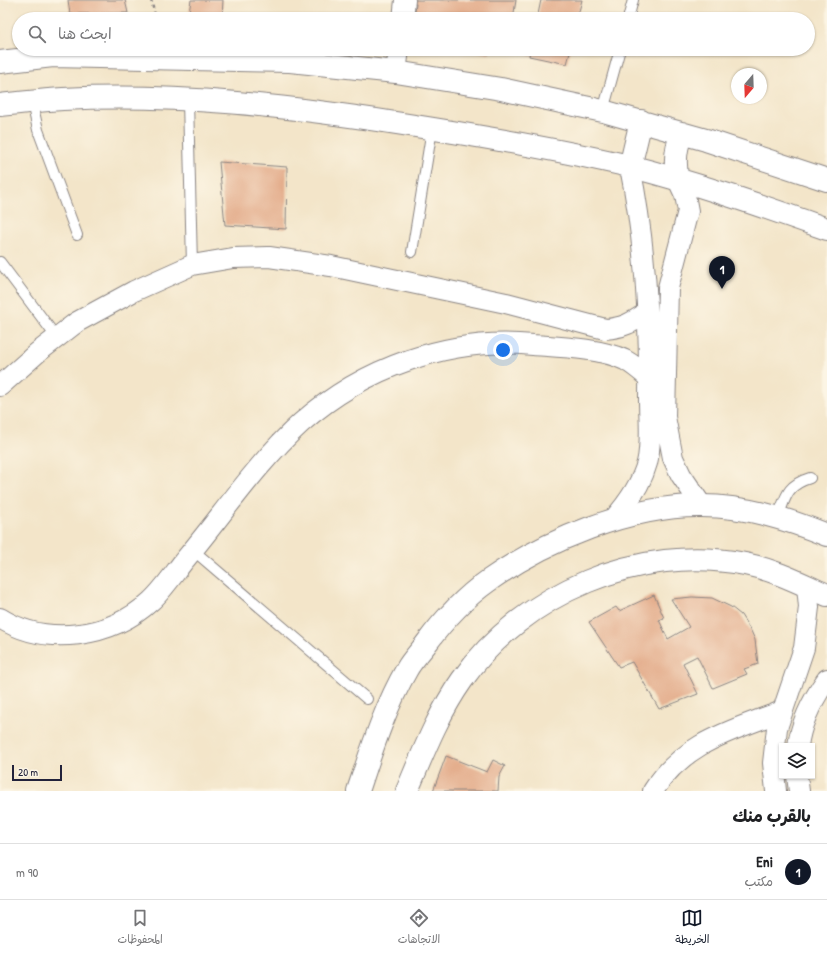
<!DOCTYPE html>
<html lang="ar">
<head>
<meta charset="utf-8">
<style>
  body { margin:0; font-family:"Patrick Hand","Playpen Sans Arabic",sans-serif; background:#f2f2f2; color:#202124; direction:rtl }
  .controls { position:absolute; right:12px; bottom:12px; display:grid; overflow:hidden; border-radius:0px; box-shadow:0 1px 3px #0004 }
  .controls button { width:36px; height:36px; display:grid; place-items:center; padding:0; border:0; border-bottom:1px solid #e0e0e0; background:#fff; color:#202124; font:20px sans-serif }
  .compass { position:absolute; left:731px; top:68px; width:36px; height:36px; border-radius:50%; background:#fff; box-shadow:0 1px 3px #0004; rotate:199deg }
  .scale { position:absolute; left:12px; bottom:10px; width:50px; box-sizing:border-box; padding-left:4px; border:2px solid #22223b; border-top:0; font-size:11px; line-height:14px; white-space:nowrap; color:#22223b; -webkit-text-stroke:3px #fcf5e5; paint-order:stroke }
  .you { position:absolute; left:503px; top:350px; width:14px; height:14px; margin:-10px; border:3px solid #fff; border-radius:50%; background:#1a73e8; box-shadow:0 0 0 6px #1a73e833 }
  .badge { display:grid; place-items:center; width:26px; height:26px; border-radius:50%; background:#111827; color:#fff; font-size:13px; font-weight:700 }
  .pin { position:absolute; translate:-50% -33px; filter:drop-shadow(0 1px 2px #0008) }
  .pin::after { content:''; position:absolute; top:21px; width:14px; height:12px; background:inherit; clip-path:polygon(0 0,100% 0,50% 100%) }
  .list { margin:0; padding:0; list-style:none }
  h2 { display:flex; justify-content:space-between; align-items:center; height:52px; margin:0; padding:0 16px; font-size:17px }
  h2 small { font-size:13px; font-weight:400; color:#757577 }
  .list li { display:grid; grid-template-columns:26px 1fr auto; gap:12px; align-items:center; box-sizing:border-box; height:56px; padding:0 16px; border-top:1px solid #e0e0e0 }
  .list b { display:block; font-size:15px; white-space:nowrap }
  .list p { margin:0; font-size:13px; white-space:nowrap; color:#757577 }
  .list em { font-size:13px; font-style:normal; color:#757577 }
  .icon { flex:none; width:22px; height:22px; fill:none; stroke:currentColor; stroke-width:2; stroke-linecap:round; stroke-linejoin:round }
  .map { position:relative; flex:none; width:827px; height:791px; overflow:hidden; direction:ltr }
  .search { position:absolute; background:#fff; box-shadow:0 1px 3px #0004; left:12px; right:12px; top:12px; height:44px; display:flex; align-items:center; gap:10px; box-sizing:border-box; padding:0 14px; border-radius:22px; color:#757577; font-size:15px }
  .sheet { height:108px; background:#fff }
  nav { display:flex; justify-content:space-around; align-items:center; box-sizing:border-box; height:56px; border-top:1px solid #e0e0e0; background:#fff; font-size:11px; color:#757577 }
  nav a { display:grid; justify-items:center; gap:2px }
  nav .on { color:#111827 }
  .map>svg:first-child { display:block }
  .building { fill:#e4ae8d }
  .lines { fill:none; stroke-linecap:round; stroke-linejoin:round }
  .service-casing { stroke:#8a8482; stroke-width:12 }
  .minor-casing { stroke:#8a8482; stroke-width:22 }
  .tertiary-casing { stroke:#8a8482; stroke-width:24 }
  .path { stroke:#8a8482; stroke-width:2.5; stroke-dasharray:3 3; stroke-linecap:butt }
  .service { stroke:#fff; stroke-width:10 }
  .minor { stroke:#fff; stroke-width:20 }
  .tertiary { stroke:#fff; stroke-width:22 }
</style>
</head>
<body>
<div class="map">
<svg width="827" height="791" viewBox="0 0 827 791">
  <rect width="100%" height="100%" fill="#fcf5e5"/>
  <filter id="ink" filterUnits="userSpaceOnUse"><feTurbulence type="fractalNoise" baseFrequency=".025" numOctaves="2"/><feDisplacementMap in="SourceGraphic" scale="8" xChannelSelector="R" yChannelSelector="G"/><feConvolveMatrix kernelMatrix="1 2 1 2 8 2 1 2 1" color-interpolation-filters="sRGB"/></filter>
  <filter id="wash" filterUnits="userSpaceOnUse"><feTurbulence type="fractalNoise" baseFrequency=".012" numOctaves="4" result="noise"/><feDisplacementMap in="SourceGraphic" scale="16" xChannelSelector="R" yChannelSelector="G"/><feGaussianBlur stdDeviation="0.9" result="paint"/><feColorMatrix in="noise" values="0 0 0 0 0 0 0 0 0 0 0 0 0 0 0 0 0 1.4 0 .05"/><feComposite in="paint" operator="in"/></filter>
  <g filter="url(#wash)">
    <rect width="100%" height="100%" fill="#f3e5c9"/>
    <g id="blocks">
      <path class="building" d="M68 0H125L128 13 70 14Z
        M191 0H223L222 18 189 13Z
        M414 0H516L513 19H414L416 4H413Z
        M541 0H582L577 19H537Z
        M467 49H490L489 54Z
        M530 49H571L567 64 529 56Z
        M219 162 287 167 286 229 225 225Z
        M654 595 664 618 659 620 668 639 689 627 671 599 692 597 712 598 731 607 741 615 751 631 755 640 758 664 744 669 747 674 713 688 697 656 683 663 698 694 659 709 632 662 619 667 589 622 616 607 619 611Z
        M446 756 487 772 493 760 505 766 499 777 498 791H433Z"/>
    </g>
  </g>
  <g filter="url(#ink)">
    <use href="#blocks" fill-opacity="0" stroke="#8a8482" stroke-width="1"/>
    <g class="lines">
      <g class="service-casing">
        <path id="service" d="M628 19 633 0
          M188 100 192 265
          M32 102 38 130 77 235
          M603 111 620 49
          M412 252 432 129
          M0 262 57 338
          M778 517C786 496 787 485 810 478
          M193 550 367 699"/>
      </g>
      <g class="minor-casing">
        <path id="minor" d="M403 19 405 0
          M396 72 399 49
          M678 180 685 195 688 211 668 288 665 417 673 458 681 475 702 506
          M0 386 37 353 77 322 134 291 192 265 233 258 269 257 331 266 506 303 605 329C622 328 632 323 646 313
          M613 520C628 503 641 485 647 463 652 443 649 420 649 399 650 323 645 241 630 167
          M0 618C46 647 111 638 151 601 163 590 173 575 183 562 221 517 257 463 301 423 363 368 450 336 533 345 560 347 600 348 625 360 634 365 642 372 650 379
          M798 746C801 721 813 699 827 679
          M797 776 799 791
          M653 791C684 742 731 731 782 711
          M776 791 773 763 777 728 804 648 809 607 807 586"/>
      </g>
      <g class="tertiary-casing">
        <path id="tertiary" d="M0 62 53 56 290 61 396 72 501 89 603 111 706 140 827 180
          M0 105C21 103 42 100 63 99 174 93 287 106 396 123 474 135 552 148 629 166 696 183 762 206 827 229
          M630 167 641 121
          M678 180C674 163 675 149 682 133
          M358 791C372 749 385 707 407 669 412 660 420 652 426 644 443 621 464 598 488 581 546 540 631 505 702 506 746 506 787 519 827 535
          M407 791C423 753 438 714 462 680 523 593 640 543 745 564 775 570 800 583 827 595"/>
      </g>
      <path class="path" d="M151 0 156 19"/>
      <use href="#service" class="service"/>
      <use href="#minor" class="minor"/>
      <use href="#tertiary" class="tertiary"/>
    </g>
  </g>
</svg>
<div class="controls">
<button><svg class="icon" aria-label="layers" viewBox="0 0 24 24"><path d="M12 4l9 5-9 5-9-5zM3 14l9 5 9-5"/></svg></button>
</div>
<svg class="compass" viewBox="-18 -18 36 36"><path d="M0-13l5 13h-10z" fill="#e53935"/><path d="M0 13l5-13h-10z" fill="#757577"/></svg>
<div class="scale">20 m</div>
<div class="you"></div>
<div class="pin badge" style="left:722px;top:289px">1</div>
<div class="search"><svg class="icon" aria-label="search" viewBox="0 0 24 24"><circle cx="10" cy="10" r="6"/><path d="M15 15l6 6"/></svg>ابحث هنا</div>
</div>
<section class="sheet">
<h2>بالقرب منك<small></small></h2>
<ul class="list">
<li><span class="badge">1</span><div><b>Eni</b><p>مكتب</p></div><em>90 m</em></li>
</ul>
</section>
<nav>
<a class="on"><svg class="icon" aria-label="map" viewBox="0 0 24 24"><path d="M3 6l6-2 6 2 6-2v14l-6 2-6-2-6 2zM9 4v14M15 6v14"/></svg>الخريطة</a>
<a><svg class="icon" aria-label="directions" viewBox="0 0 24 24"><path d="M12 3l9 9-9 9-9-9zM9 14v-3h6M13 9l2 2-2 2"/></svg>الاتجاهات</a>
<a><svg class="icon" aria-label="saved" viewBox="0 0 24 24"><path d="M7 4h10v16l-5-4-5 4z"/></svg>المحفوظات</a>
</nav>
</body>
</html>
